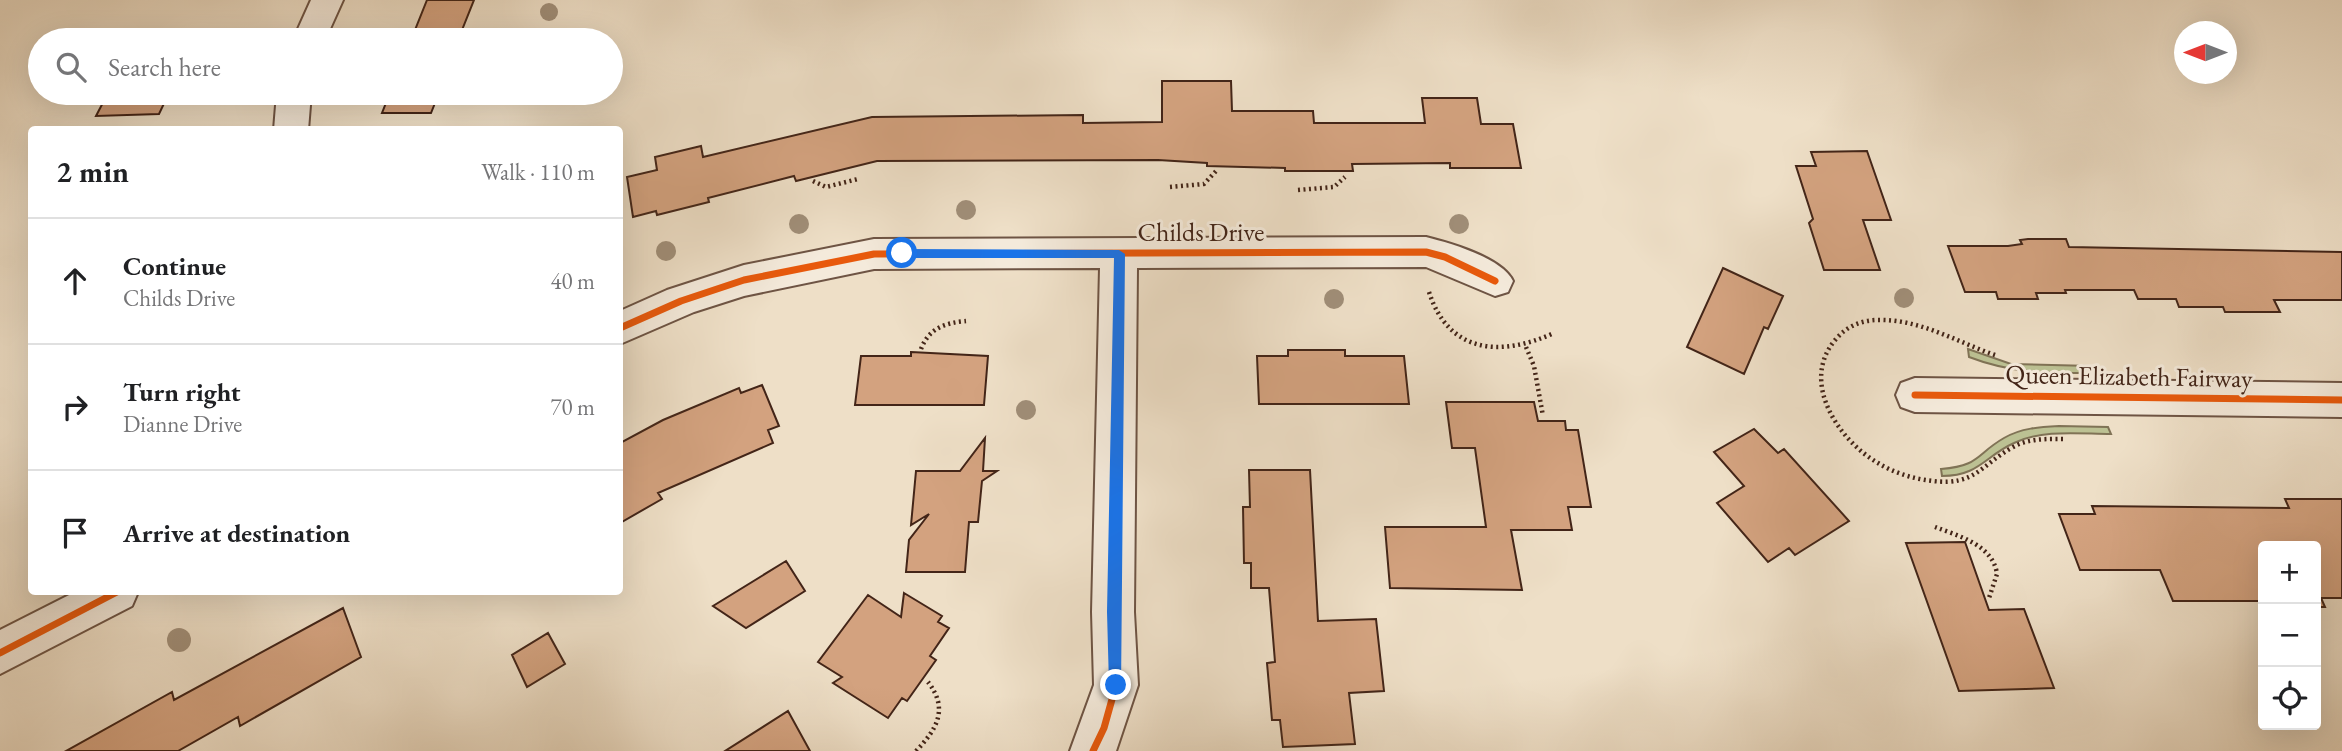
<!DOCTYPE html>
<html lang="en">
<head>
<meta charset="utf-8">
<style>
  body { margin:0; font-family:"EB Garamond",serif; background:#f2f2f2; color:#202124 }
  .controls { position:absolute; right:21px; bottom:21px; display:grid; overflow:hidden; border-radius:7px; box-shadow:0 7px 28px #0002 }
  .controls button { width:63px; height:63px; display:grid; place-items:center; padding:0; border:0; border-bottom:2px solid #e0e0e0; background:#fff; color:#202124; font:35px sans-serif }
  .compass { position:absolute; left:2174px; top:21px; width:63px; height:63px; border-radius:50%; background:#fff; box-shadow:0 7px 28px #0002; rotate:270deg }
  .stop { position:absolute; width:21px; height:21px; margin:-16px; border:5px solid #1a73e8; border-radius:50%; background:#fff }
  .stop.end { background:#1a73e8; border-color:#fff; box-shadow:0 2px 7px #0008 }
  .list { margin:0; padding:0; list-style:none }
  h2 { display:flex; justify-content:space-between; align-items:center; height:91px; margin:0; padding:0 28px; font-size:30px }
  h2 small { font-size:23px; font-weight:400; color:#757577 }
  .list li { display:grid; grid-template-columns:46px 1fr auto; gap:21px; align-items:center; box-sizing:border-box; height:126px; padding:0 28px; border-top:2px solid #e0e0e0 }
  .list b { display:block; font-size:26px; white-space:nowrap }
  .list p { margin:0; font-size:23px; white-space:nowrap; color:#757577 }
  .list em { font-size:23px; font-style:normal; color:#757577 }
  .icon { flex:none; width:38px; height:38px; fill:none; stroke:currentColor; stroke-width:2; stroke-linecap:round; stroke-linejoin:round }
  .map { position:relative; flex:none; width:2342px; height:751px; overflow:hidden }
  .search { position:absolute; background:#fff; box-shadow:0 7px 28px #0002; left:28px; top:28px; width:595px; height:77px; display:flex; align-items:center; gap:18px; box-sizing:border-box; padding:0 24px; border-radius:38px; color:#757577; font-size:26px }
  .panel { position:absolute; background:#fff; box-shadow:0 7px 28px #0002; left:28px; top:126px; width:595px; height:469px; border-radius:7px }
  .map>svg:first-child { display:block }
  .green { fill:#bcc193; stroke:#807356; stroke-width:2 }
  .building { fill:#d3a27f; stroke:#432518; stroke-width:2 }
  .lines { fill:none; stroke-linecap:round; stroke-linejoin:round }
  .minor-casing { stroke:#6e5444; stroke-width:4 }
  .path { stroke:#432518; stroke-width:4.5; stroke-dasharray:2 3.5; stroke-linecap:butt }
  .minor { fill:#f4eadb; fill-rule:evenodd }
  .cycleway-casing { stroke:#f4eadb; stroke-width:11 }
  .cycleway { stroke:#e8590c; stroke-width:7 }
  .tree { fill:#a08e78 }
  .route { fill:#1a73e8 }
  .labels { text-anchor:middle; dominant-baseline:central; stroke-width:6; stroke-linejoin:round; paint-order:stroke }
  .street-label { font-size:26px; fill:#432518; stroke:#f4eadb }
</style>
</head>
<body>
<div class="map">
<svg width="2342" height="751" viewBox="0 0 2342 751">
  <rect width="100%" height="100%" fill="#eedfc7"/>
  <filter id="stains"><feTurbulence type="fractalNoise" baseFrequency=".00286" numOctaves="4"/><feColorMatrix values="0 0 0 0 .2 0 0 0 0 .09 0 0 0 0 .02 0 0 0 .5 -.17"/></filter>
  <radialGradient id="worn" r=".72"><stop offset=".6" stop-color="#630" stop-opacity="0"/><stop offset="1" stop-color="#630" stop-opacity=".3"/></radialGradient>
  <path class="green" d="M1968 349 2011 364 2091 366 2095 373C2050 373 2013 374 1969 357Z
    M2059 426 2108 427 2111 434C2080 434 2043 429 2014 443 1985 456 1979 476 1942 476L1941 469C1980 466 1976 454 2004 438 2021 428 2040 427 2059 426Z"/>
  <path class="building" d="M427 0H474L458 40H411Z
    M1162 81H1231L1232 111H1313L1314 123H1425L1422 98H1477L1481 124H1513L1521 168H1450V163L1352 164 1353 171H1285V168L1207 166V163L1158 160 877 161 796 181 794 176 708 198 709 202 657 215 656 211 633 217 627 177 657 170 655 157 701 146 703 157 872 117 1083 115V123L1162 122Z
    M108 93H169L159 114 96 116Z
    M390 93H439L431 113H382Z
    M1867 151 1891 220H1863L1880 270H1824L1809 223 1813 219 1796 166H1816L1811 152Z
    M2028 239H2066L2069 247 2342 252V300H2274L2280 312H2225L2223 307H2179L2176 299H2138L2134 290H2065L2066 293H2036L2038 299H1998L1996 292H1965L1948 246H2008L2022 244 2020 240Z
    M1723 268 1783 296 1768 329 1764 327 1744 374 1687 347Z
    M1288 350H1345V356H1404L1409 404H1259L1257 356H1288Z
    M911 352 988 356 984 405H855L861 356H911Z
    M762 385 779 426 768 430 773 443 658 493 662 499 620 523V443L663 420 739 388 741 393Z
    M1446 402H1534L1538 421H1565L1566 430H1578L1591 507H1568L1572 530H1511L1522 590 1390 588 1385 527H1486L1475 448H1452Z
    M1754 429 1778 453 1784 449 1849 521 1795 555 1789 548 1768 562 1717 503 1744 486 1714 452Z
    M985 438 983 471H997L982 481 978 522H969L965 572H906L909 540 929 514 911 525 916 471H960Z
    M1249 470H1310L1318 621 1376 619 1384 691 1349 693 1355 744 1283 747 1280 720H1272L1267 663 1275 662 1269 588H1251V563H1244L1243 507H1250Z
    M2285 499H2342V598H2321L2325 607H2316V546H2263V601H2173L2160 570H2080L2059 514H2095L2092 506 2289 508Z
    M1965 542 1989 610 2024 609 2054 688 1959 691 1906 543Z
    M786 561 805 591 746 628 713 606Z
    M904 593 942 616 938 622 949 628 930 656 936 660 907 701 902 698 888 718 833 683 842 677 818 662 868 595 901 617Z
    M343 608 361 657 240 726 238 717 178 751H66L172 692 174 700Z
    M548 633 565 664 527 687 512 655Z
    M788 711 810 751H725Z"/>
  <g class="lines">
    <g class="minor-casing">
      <path id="minor" d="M311 0H343L325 40H293Z
        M277 93H311L308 130H274Z
        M1426 237C1450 243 1502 258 1513 281L1508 292 1495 296 1426 267 1137 268 1134 612 1138 685 1116 751H1070L1094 685 1092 612 1100 268 874 269 744 296 694 312 620 344V311L667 290 744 265 874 239Z
        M1915 378 2342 383V417L1915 412 1901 407 1896 395 1901 383Z
        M75 592H138L132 606 0 674V630Z"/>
    </g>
    <path class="path" d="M813 181 826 187 858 179
      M1170 187 1204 184 1217 170
      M1298 190 1334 187 1345 177
      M1429 292C1449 354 1501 357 1554 333
      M1526 347 1534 366 1543 416
      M921 349C929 328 945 323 966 321
      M1995 355C1957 342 1920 319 1878 320 1862 320 1847 326 1836 339 1799 381 1838 440 1878 463 1894 473 1914 479 1933 481 1975 486 1981 465 2013 447 2029 438 2048 439 2065 439
      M1935 527C1959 536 1993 545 1997 574L1989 598
      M916 751C937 729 949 709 928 682"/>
    <use href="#minor" class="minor"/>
    <g class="cycleway-casing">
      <path id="cycleway" d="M620 328 681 301 744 280 874 254 1426 252 1445 257 1495 281
        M1915 395 2342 400
        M0 653 117 592
        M1093 751 1104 728 1116 685 1113 612 1119 254"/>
    </g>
    <use href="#cycleway" class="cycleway"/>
  </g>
  <g class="tree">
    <circle cx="549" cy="12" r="9"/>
    <circle cx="966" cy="210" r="10"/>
    <circle cx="799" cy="224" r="10"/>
    <circle cx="1459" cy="224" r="10"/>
    <circle cx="666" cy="251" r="10"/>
    <circle cx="1904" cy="298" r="10"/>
    <circle cx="1334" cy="299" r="10"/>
    <circle cx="1026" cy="410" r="10"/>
    <circle cx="179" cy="640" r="12"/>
  </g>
  <path class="route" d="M902 249 1119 250 1125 254 1121 690 1116 692 1109 685 1107 612 1114 258H902L897 253Z"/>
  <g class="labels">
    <g class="street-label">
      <text x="1201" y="232">Childs Drive</text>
      <text transform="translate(2129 376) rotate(1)">Queen Elizabeth Fairway</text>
    </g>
  </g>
  <rect width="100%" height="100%" filter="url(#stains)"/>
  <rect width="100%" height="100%" fill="url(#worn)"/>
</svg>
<div class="controls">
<button>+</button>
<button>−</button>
<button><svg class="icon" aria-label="locate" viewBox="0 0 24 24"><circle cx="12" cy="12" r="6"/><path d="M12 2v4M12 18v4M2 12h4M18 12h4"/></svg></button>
</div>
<svg class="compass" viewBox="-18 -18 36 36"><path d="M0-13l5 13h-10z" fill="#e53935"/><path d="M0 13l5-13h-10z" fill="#757577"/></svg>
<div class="stop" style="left:902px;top:253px"></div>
<div class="stop end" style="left:1116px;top:685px"></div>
<div class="search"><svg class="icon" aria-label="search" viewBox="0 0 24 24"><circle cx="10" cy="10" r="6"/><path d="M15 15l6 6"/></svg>Search here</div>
<section class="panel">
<h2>2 min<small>Walk · 110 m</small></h2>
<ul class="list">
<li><svg class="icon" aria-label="ahead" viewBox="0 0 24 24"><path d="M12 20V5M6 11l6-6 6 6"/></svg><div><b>Continue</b><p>Childs Drive</p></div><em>40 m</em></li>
<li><svg class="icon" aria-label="right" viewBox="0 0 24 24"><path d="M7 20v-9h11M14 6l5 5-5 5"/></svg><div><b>Turn right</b><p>Dianne Drive</p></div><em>70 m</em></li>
<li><svg class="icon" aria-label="arrive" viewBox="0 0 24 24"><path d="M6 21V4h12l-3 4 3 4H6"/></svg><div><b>Arrive at destination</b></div></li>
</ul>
</section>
</div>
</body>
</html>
